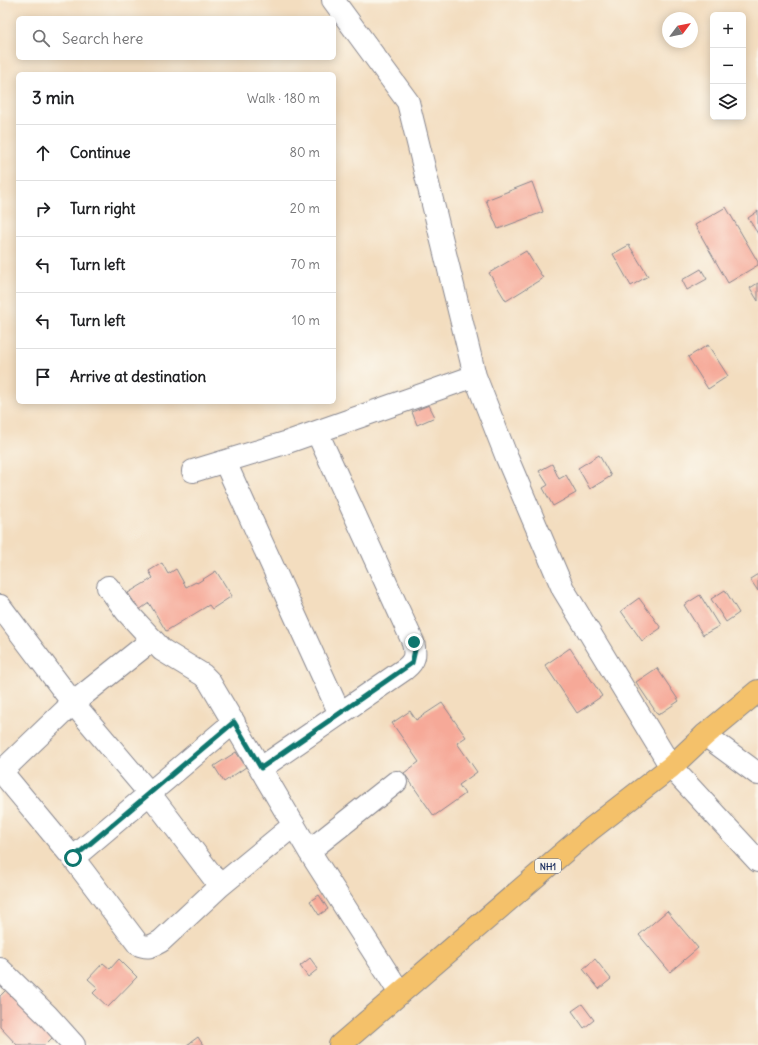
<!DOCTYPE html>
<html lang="en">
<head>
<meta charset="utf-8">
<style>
  body { margin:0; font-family:Delius,sans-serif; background:#f2f2f2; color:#202124 }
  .controls { position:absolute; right:12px; top:12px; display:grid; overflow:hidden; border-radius:6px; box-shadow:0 2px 10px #0003 }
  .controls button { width:36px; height:36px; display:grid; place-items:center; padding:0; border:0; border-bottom:1px solid #e0e0e0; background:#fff; color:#202124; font:20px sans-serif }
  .compass { position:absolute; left:662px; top:12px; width:36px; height:36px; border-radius:50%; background:#fff; box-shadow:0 2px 10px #0003; rotate:58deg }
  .stop { position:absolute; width:12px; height:12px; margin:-9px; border:3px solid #0f766e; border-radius:50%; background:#fff }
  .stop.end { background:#0f766e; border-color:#fff; box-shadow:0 1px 4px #0008 }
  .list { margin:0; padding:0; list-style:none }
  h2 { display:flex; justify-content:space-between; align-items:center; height:52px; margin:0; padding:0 16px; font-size:17px }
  h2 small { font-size:13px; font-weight:400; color:#757577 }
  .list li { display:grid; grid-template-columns:26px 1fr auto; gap:12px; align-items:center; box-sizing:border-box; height:56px; padding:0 16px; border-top:1px solid #e0e0e0 }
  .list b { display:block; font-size:15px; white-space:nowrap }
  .list em { font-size:13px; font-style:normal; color:#757577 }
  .icon { flex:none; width:22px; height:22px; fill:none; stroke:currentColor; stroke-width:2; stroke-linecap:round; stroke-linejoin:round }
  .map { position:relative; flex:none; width:758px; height:1045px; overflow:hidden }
  .search { position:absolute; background:#fff; box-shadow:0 2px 10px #0003; left:16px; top:16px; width:320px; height:44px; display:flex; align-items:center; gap:10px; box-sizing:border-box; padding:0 14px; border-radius:6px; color:#757577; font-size:15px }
  .panel { position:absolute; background:#fff; box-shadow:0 2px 10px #0003; left:16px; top:72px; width:320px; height:332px; border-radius:6px }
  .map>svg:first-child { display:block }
  .building { fill:#f6a998 }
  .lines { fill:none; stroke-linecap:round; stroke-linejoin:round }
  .minor-casing { stroke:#87868e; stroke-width:24 }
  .highway-casing { stroke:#87868e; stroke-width:24 }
  .minor { stroke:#fff; stroke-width:22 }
  .highway { stroke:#f4c16a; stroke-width:22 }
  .route { stroke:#0f766e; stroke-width:5 }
  .labels { text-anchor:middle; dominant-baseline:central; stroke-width:3.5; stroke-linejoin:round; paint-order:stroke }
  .shield { fill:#fbf7ec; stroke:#5e6b89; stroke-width:1 }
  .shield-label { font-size:9px; font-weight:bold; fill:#1b2f5e }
</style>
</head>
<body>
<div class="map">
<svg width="758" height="1045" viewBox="0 0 758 1045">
  <rect width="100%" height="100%" fill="#fbf7ec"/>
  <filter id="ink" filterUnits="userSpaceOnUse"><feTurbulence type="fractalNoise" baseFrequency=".025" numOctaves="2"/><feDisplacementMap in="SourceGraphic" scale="8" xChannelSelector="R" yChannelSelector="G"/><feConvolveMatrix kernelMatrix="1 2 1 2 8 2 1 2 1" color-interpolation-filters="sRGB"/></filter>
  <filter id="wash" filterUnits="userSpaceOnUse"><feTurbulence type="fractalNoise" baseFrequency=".012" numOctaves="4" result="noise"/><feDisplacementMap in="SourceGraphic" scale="16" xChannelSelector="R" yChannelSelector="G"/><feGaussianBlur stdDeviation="0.9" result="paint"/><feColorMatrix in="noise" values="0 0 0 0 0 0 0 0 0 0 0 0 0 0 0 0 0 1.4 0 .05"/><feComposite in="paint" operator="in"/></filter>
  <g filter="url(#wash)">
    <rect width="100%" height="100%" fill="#f3ddbf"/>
    <g id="blocks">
      <path class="building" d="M532 182 543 212 498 229 486 200Z
        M726 207 758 262V265L728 283 695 225Z
        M758 211V234L748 218Z
        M629 245 648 276 631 286 613 254Z
        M526 251 543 278 506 301 489 273Z
        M701 269 707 279 687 290 682 280Z
        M758 283V301L750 288Z
        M708 345 728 376 708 389 688 357Z
        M429 405 435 417 417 425 412 412Z
        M599 455 611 476 590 489 578 468Z
        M552 464 559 479 566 475 576 493 553 506 543 488 548 485 539 471Z
        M162 563 168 574 176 569 186 587 196 582 197 583 216 571 232 596 212 609 209 605 166 631 149 603 139 610 128 593 153 578 149 571Z
        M758 574V591L750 579Z
        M725 590 739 613 726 622 711 599Z
        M700 595 719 626 703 635 684 605Z
        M639 598 661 628 642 641 621 611Z
        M570 648 602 696 577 713 545 665Z
        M657 668 679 701 658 715 636 682Z
        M442 703 466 737 457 743 477 772 459 785 465 794 434 816 404 773 419 762 392 723 410 711 416 720Z
        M236 752 246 767 224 782 214 766Z
        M319 895 328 909 319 915 310 901Z
        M667 911 698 948 670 972 639 935Z
        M310 958 318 969 308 977 300 966Z
        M119 959 137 977 108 1007 93 993 98 988 88 979 103 963 110 969Z
        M595 959 611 979 599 989 583 969Z
        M8 988 53 1037 45 1045H17L0 1027V996Z
        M582 1004 594 1020 584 1028 572 1011Z
        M198 1037 203 1045H187Z"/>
    </g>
  </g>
  <g filter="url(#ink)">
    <use href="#blocks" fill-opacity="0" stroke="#87868e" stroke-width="1"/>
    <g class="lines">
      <g class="minor-casing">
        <path id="minor" d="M333 0 408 102 475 376 507 458 563 589 671 767 758 861
          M225 462 340 714
          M193 471 285 443 475 376
          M108 587 126 611 162 650 203 675 209 681 309 851 400 993
          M0 606 73 703 150 794 220 886
          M705 735 758 774
          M261 768 405 669C415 661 416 655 413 642L317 432
          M0 770 73 858 138 944C148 949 152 946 161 941L220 886 294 825
          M1 772 73 703 152 640
          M309 851 396 782
          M73 858 234 722
          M0 969 47 1015 74 1045"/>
      </g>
      <g class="highway-casing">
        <path id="highway" d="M340 1045 591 829 671 767 705 735 758 691"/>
      </g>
      <use href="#minor" class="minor"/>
      <use href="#highway" class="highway"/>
    </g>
  </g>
  <g class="lines" filter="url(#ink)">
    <path class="route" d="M73 858 234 722 261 768 412 663 415 650 414 642"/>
  </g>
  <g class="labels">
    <rect class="shield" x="535" y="859" width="26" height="14" rx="3"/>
    <g class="shield-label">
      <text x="548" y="866">NH1</text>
    </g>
  </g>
</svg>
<div class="controls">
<button>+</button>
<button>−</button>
<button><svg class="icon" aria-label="layers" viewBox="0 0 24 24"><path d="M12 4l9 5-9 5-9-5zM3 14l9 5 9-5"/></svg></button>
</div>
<svg class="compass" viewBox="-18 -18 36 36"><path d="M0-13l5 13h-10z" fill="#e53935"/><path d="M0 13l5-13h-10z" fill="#757577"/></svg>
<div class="stop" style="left:73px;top:858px"></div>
<div class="stop end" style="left:414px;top:642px"></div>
<div class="search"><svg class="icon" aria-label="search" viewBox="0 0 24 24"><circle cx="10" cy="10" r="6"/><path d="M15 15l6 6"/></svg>Search here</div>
<section class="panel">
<h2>3 min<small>Walk · 180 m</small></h2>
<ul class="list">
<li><svg class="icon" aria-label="ahead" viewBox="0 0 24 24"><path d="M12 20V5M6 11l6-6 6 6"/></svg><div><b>Continue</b></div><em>80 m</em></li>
<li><svg class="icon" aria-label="right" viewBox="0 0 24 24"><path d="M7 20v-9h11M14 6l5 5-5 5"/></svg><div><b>Turn right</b></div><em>20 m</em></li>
<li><svg class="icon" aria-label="left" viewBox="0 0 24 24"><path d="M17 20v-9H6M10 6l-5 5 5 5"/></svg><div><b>Turn left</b></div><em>70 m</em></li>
<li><svg class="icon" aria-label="left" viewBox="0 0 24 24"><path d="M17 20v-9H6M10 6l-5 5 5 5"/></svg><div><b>Turn left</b></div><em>10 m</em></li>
<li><svg class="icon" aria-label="arrive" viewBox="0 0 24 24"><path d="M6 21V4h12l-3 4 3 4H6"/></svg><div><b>Arrive at destination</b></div></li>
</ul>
</section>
</div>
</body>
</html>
